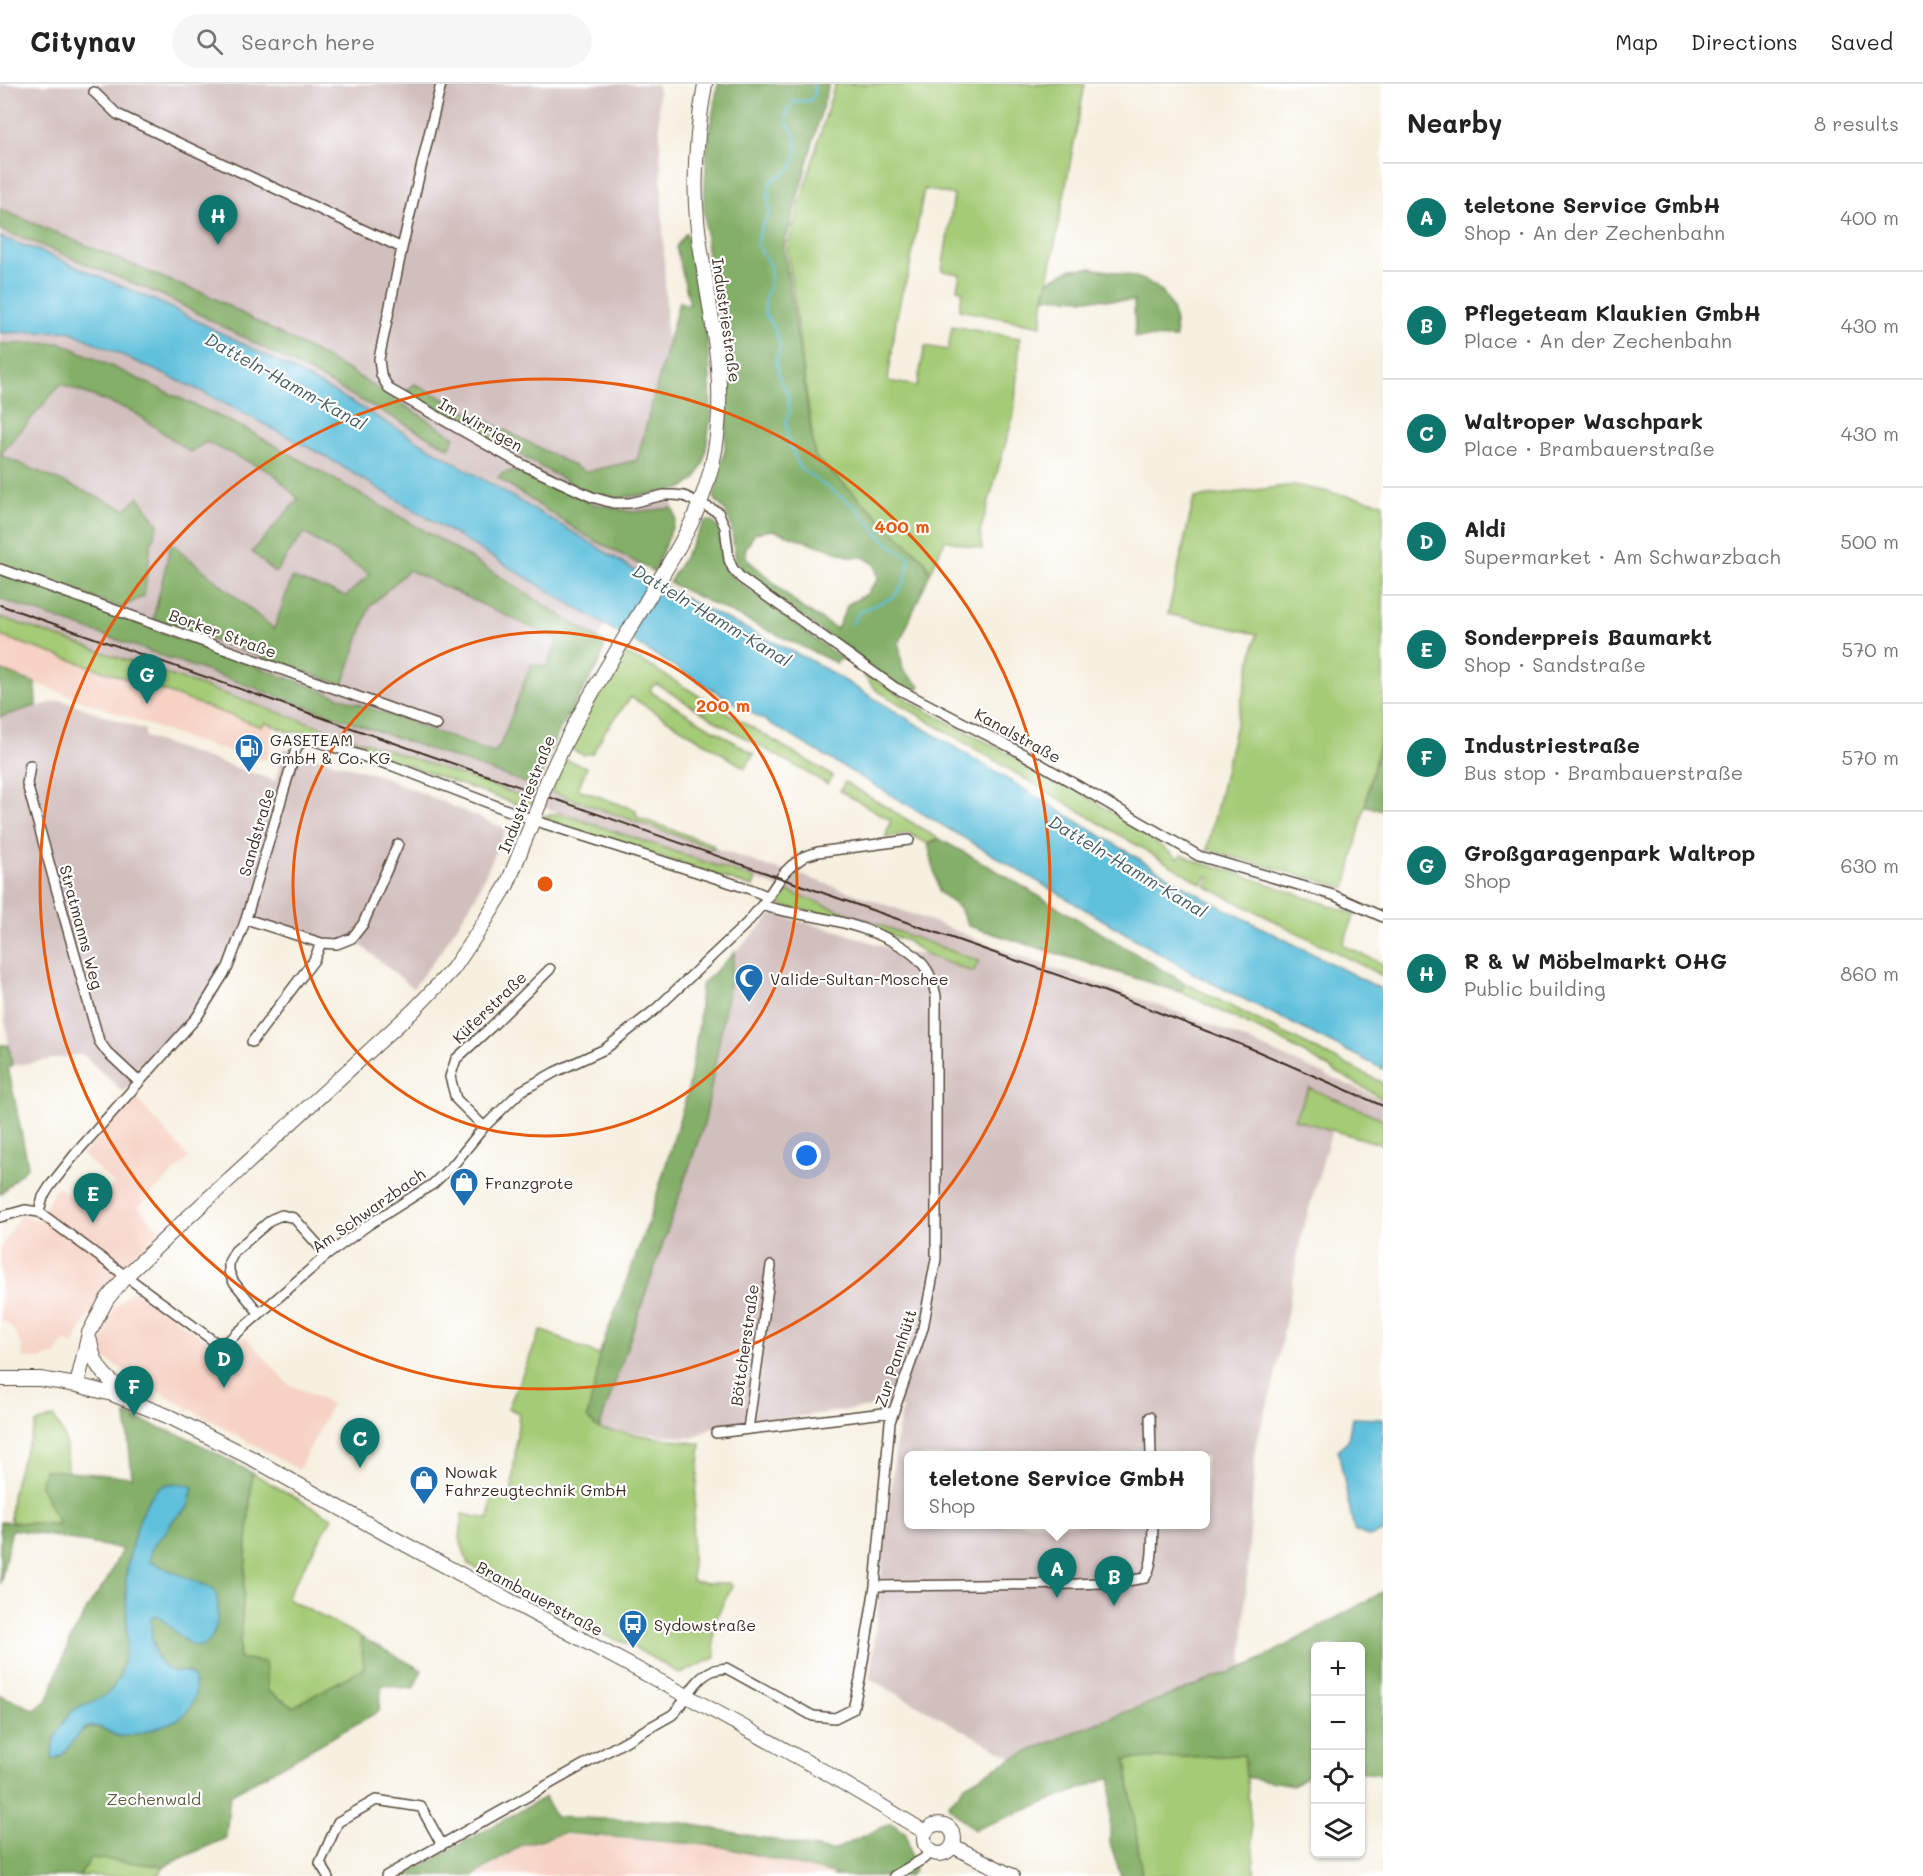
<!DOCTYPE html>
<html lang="en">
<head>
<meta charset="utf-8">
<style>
  body { margin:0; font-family:Mali,sans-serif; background:#f6f6f6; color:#222 }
  .controls { position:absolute; right:18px; bottom:18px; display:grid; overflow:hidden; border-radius:9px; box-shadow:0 2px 4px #0004 }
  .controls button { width:54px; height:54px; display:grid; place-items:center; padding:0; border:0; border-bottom:2px solid #e0e0e0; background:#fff; color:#222; font:30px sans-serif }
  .you { position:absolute; left:807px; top:1072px; width:21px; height:21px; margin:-15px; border:4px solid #fff; border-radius:50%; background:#1a73e8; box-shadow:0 0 0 9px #1a73e833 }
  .badge { display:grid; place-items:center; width:39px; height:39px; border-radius:50%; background:#0f766e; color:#fff; font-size:20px; font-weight:700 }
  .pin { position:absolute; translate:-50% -50px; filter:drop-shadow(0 2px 3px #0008) }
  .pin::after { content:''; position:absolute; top:32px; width:21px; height:18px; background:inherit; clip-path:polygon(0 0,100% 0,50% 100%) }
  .popup { position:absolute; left:904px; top:1367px; width:306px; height:78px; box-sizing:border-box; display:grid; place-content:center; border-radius:9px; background:#fff; filter:drop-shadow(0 2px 4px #0005); font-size:20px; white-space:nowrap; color:#767676 }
  .popup b { font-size:22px; color:#222 }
  .popup::after { content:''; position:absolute; left:50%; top:100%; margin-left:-12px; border:12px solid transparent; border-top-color:#fff }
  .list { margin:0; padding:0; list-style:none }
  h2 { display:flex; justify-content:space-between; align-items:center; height:78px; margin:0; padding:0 24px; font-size:26px }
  h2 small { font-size:20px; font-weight:400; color:#767676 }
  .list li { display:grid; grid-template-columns:39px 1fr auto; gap:18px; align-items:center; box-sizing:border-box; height:108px; padding:0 24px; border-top:2px solid #e0e0e0 }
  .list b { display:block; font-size:22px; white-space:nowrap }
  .list p { margin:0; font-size:20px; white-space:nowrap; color:#767676 }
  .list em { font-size:20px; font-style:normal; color:#767676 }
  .icon { flex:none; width:33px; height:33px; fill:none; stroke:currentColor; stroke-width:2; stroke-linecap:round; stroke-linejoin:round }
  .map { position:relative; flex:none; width:1383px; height:1792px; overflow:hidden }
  header { display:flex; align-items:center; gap:36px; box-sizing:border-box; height:84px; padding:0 30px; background:#fff; border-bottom:2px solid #e0e0e0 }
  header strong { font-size:28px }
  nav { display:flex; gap:33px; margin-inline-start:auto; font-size:21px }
  .search { width:420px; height:54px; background:#f6f6f6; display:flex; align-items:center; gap:15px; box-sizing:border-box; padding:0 21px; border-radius:33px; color:#767676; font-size:22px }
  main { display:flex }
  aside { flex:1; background:#fff }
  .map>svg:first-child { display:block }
  .built { fill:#f6d2c4 }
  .industrial { fill:#d1bfbe; fill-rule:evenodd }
  .green { fill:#a4cb76; stroke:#707a4a; stroke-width:1.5 }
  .forest { fill:#83af67; stroke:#5f6c42; stroke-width:1.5; fill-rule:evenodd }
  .water { fill:#5ec0dc; stroke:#4c757d; stroke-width:1.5 }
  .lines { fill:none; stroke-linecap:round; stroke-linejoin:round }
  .stream { stroke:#5ec0dc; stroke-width:2 }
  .street-casing { stroke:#57483b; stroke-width:12 }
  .secondary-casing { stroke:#57483b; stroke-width:16 }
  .street { stroke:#fff; stroke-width:9 }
  .secondary { stroke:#fff; stroke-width:14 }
  .rail { stroke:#3b2a1e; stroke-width:2 }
  .secondary-bridge-casing { stroke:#57483b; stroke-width:16; stroke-linecap:butt }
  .secondary-bridge { stroke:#fff; stroke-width:14 }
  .ring { fill:none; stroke:#e8590c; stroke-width:3 }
  .labels { text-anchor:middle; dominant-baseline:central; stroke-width:4.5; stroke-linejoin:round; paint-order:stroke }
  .street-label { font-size:16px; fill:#3b2a1e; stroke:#fff }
  .poi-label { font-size:16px; fill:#3b2a1e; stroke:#fff; text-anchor:start }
  .park-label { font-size:16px; fill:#5a5a38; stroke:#fff }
  .water-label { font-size:18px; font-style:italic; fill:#475e60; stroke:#fff }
  .centre { fill:#e8590c; stroke:#fff; stroke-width:3 }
  .ring-label { font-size:18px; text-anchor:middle; font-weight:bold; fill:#e8590c; stroke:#fff; stroke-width:4.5; stroke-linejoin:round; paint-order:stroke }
</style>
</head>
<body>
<header>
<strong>Citynav</strong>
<div class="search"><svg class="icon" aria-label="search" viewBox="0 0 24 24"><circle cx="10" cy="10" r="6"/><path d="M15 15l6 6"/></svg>Search here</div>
<nav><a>Map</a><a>Directions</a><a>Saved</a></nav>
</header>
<main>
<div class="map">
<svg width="1383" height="1792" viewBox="0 0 1383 1792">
  <rect width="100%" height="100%" fill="#fff"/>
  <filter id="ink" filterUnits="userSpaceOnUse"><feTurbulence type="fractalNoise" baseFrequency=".0167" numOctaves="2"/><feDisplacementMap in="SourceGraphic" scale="12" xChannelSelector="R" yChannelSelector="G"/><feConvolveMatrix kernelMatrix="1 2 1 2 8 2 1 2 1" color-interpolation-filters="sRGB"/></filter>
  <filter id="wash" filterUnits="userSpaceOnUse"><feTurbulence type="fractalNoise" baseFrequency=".008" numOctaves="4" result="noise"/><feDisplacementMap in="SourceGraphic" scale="24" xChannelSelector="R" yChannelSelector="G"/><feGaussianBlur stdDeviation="1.35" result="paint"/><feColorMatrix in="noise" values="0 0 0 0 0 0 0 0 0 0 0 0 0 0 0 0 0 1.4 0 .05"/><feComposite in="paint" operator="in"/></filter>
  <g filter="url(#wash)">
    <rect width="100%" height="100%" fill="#f6f0e0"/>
    <path class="built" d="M0 552 262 643 264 638 274 642 267 675H255L190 656 0 586Z
      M134 1012 189 1074 138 1123 161 1147 125 1179 86 1236 73 1261 65 1257 56 1270 40 1275 23 1274 22 1263 13 1246 5 1238H0V1165L19 1132H26L41 1137 46 1121 57 1103 94 1127 114 1100 82 1071Z
      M132 1207 142 1211 221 1266 246 1253 287 1299 332 1320 299 1386 168 1313 104 1274 102 1258 114 1224Z
      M563 1751 718 1763 835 1791 833 1792H477L521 1763Z"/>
    <path class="industrial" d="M0 0H658L673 424 523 686 0 504Z
      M0 515 772 784 799 790 934 838 1011 869 1205 938 1383 1016V1035L1309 1004 1295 1035 1332 1046 1302 1149 1274 1299 1256 1360 1247 1491 1242 1584 1087 1643 1013 1674 870 1595 897 1349 903 1324 881 1322 712 1343 693 1354 599 1345 705 1037 735 868 773 830 838 847 903 869 926 871 973 888 978 877 781 805 756 795 560 729 531 718 532 716 519 711 0 533ZM908 1372H1206V1440H908Z
      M61 616 145 646V653L276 697 284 664 382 692 506 745 476 812 442 866 413 904 352 854 337 860 246 835 228 883 197 933 139 998 122 1007 82 970 12 982 0 902V633Z"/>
    <path class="green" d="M835 0H1085L1048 197 1044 213 1041 242 959 226 963 207 957 205 960 190 942 187 954 111 924 105 909 188 902 208 896 236 888 297 917 302 925 262 948 266 952 242 1020 254 1014 330 980 448 982 465 945 456 930 489 925 477 815 373 787 163Z
      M1294 401 1383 419V642L1346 804 1207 766 1257 550 1168 530 1194 414Z
      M0 533 519 711 532 716 528 727 525 728 515 725 516 720 384 673 304 648H288L265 638 262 643 163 607 0 552Z
      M624 569 643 578 833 692 827 700 719 639 657 600 651 603V608L754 670 745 684 631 613 605 647 593 669 583 671 570 665 582 639Z
      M866 590 921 624 1069 701 1127 738 1178 774 1182 770 1200 779 1225 785 1355 830 1343 861 1383 880V892L1205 802 1210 794 1207 792 1202 800 876 606 864 592Z
      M563 675 587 683 578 705 636 726 637 733 712 760 715 765 549 707Z
      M845 698 939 755 928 760 908 749 885 754 891 736 840 707Z
      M560 729 756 795 753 803 555 740 543 732Z
      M781 805 979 877 973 888 926 871 907 857 845 834 786 823 780 819 778 812Z
      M1185 899 1383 999V1015L1281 956 1180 908Z
      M1309 1004 1383 1035V1061L1294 1035Z
      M541 1246 599 1271 597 1292 587 1334 599 1345 701 1360 692 1451V1497L709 1499H730L732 1502 713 1540 715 1574C702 1578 692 1586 680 1590L628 1560 604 1551 468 1480 460 1455 462 1430 489 1435 492 1410 511 1413 519 1329 508 1324Z
      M54 1333 65 1354 68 1388 44 1386 60 1441 11 1438C8 1405 24 1371 36 1340L39 1338Z
      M252 1389 332 1434 286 1514 361 1553 364 1584 293 1623 268 1607 239 1575Z
      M1245 1671 1255 1792H1142L1126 1675Z
      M91 1774 164 1782 158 1792H79Z"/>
    <path class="forest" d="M718 0H829L784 163 815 373 925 477 930 489 899 560 903 586 920 602 914 609 887 595 746 491 736 479 731 441 725 427 714 414 725 365 727 303 724 251 707 167 704 121 707 62ZM773 446 852 473H863L875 480 878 495 867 510 848 520 837 545 802 524 747 475 745 466 755 449Z
      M0 125 183 202 204 209 348 286 455 353 449 364 289 277 164 212 28 156 0 146Z
      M686 149 704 227 710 288 711 332 704 378 695 396 681 405 619 414 584 407 406 307 415 300 586 388 637 376 679 218 690 221 676 163Z
      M1091 184C1119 189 1158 191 1171 222 1176 231 1175 244 1176 254L1135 253 1134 217 1044 213 1048 197 1071 185Z
      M61 259 246 345 446 459 605 559 600 578 557 650 537 703 0 515V489L493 669 500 662 531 580 547 583 558 556 409 486 370 522 343 601 153 536 171 459 274 545 292 494 346 512 370 490 304 449 275 489 252 468 298 415 273 389 206 358 190 368 134 328 61 300 0 371 125 425 139 413 158 440 151 461 144 512 121 524 0 481V260Z
      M512 387H534L586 418 632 428 673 424 676 434 654 488 583 450 498 394 501 390Z
      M705 437H711L718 443 724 481 732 493 842 575 836 579 669 499Z
      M0 586 35 599 36 622 0 633Z
      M1383 642V726L1365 722Z
      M939 755 980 777 1185 899 1180 908 969 842 959 824 939 808 928 760Z
      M735 868 705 1037 599 1345 587 1334 597 1292 599 1271 650 1133 688 1007 699 939 701 901Z
      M0 961H9L12 982 8 983 28 1082 0 1110Z
      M126 1331 190 1355 252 1389 239 1574 265 1578 268 1607 293 1623 364 1584 361 1553 422 1586 413 1605 382 1601 379 1627 230 1711 226 1754 164 1782 91 1774 79 1792H0V1611L35 1626 48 1615 69 1558 92 1517 106 1498 122 1465 12 1445 0 1500V1438L59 1440 40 1402 44 1386 132 1393ZM193 1403 188 1423 173 1436 165 1449 157 1457 151 1465 150 1479 214 1505 191 1561 158 1531 154 1532 151 1535C151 1550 153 1578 168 1585 173 1588 181 1588 188 1588L120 1653C101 1646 99 1636 78 1650V1623C85 1621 94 1620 100 1616 126 1600 129 1559 128 1532 127 1521 125 1510 126 1500 127 1473 135 1449 145 1424Z
      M1383 1508V1691L1361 1688 1360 1562H1316L1315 1687 1293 1701 1246 1693 1244 1671 1126 1675 1142 1792H1121L1110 1759 1111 1693 974 1746 948 1722 965 1701 1013 1674 1087 1643 1254 1579Z
      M545 1713 555 1733 678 1738 832 1767 891 1739 906 1749 914 1788 908 1792H833L835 1790 718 1762 564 1749 522 1761 473 1792H403Z"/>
    <path class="water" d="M0 153 42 168 165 221 275 276 350 317 586 456 639 489 696 520 812 577 1204 814 1383 906V985L1198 892 720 610 323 371 201 307 69 247 0 249Z
      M1352 1334 1383 1335V1448L1369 1453 1354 1446 1338 1366 1348 1356Z
      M185 1400 193 1403 188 1423 173 1436 165 1449 157 1457 151 1465 150 1478 214 1505C223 1522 217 1573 190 1560 182 1556 166 1538 158 1532H154L151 1535C151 1551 153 1582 172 1587 179 1588 189 1586 193 1593 200 1606 192 1626 180 1634 170 1640 154 1645 141 1649 135 1650 125 1653 119 1652 108 1650 101 1639 89 1643 72 1648 72 1671 53 1675 49 1661 64 1631 77 1624 88 1618 99 1618 109 1608 120 1597 124 1581 126 1566 129 1545 126 1524 126 1502 126 1479 140 1413 162 1402 168 1399 178 1400 185 1400Z"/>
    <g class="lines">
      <path class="stream" d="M813 0 815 10 810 17H794L788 25 786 37C796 51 801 68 791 83 788 89 777 93 771 97L768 114 770 129 761 144 757 160 770 182 771 195 765 215V230L775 245 780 262 776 277 780 297 787 308 790 327 786 338 788 357 801 385 854 422 884 456 910 474 904 499 894 513 859 528 852 540"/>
    </g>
  </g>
  <g filter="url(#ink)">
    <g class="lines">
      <g class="street-casing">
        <path id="street" d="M441 0 402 164 379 275 381 291 389 305 521 380 592 413 613 419H630L664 411H674L684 412 718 428 725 443 729 476 733 485 741 494 894 603 1016 666 1199 772 1333 811 1383 833
          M94 8 117 30 402 164
          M0 485 437 641
          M30 681 27 700 99 957 107 968 139 998
          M769 813 750 805 533 736 393 682 312 656H306L297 662 246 835 228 883 197 933 76 1069 50 1102 43 1113 39 1128 215 1258 219 1259 228 1257 327 1171 368 1141 433 1100 454 1080 484 1043 521 1007 555 988 605 965 656 925 747 839 762 821 784 789 791 782 805 772 818 768 909 756
          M246 835 321 859 337 860 352 854 363 840 398 760
          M252 958 314 876 321 859
          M484 1043 456 1015 450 993 456 975 491 943 550 885
          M0 1133 25 1126 39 1128
          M259 1229 233 1197 229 1187V1178L235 1167 272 1135 282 1131 294 1134 327 1171
          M1150 1333 1151 1372
          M748 1345 771 1182
          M716 1349 892 1328
          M875 1502 1077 1500 1121 1498 1145 1494C1154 1479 1152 1459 1153 1440
          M328 1792 320 1779 338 1738 376 1716 421 1723 442 1761
          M386 1792 672 1631C686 1619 693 1595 712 1587 716 1585 722 1585 726 1584L813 1632 835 1634 853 1625 860 1595 875 1502 890 1338 923 1244 936 1175V912C934 903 932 893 927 886 907 854 847 838 812 832 795 829 779 827 762 821
          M894 1792 923 1775 931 1768"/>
      </g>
      <g class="secondary-casing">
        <path id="secondary" d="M544 705C571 639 610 579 646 518 676 468 705 425 715 366 729 286 705 214 697 136 693 90 697 45 705 0
          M90 1257C95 1288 108 1294 129 1313
          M0 1295H40L77 1301 112 1310 170 1333 255 1376 386 1450 687 1612 825 1688 925 1748
          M77 1301 89 1249 107 1215 126 1192 186 1135 413 927 453 885 480 845 507 801 539 721
          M924 1755a15 15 0 1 1 30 0a15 15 0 1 1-30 0Z
          M953 1762 1012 1792"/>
      </g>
      <use href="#street" class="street"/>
      <use href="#secondary" class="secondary"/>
      <path class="rail" d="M0 521 1106 908 1250 964 1383 1022"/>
      <g class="secondary-bridge-casing">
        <path id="secondary-bridge" d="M539 721 544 705"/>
      </g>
      <use href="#secondary-bridge" class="secondary-bridge"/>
    </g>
  </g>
  <g class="ring">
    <circle cx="545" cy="800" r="252"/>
    <circle cx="545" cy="800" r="505"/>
  </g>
  <defs>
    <g id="fuel-pin" transform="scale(1.5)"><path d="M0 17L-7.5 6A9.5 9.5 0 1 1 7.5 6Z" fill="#1f6fb2" stroke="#fff"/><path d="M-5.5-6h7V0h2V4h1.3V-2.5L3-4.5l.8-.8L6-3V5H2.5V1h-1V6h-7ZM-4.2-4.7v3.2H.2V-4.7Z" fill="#fff"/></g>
    <g id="mosque-pin" transform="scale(1.5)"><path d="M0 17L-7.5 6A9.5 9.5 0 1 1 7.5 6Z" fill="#1f6fb2" stroke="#fff"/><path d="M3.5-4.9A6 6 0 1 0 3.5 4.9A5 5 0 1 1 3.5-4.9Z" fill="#fff"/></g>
    <g id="shop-pin" transform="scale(1.5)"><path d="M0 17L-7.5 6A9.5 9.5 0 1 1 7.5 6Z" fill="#1f6fb2" stroke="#fff"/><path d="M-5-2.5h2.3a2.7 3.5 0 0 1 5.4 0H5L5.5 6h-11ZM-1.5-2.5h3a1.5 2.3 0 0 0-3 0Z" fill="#fff"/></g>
    <g id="bus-pin" transform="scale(1.5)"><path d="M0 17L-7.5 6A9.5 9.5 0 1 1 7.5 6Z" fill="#1f6fb2" stroke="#fff"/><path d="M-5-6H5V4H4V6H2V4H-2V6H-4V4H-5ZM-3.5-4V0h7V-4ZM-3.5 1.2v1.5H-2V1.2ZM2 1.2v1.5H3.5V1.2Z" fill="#fff"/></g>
  </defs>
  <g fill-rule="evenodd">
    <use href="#fuel-pin" x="249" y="664"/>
    <use href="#mosque-pin" x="749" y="894"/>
    <use href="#shop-pin" x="464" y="1098"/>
    <use href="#shop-pin" x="424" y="1396"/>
    <use href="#bus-pin" x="633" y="1540"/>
  </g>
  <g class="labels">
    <g class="street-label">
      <text transform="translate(727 236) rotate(82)">Industriestraße</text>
      <text transform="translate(481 340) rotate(29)">Im Wirrigen</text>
      <text transform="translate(223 549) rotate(20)">Borker Straße</text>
      <text transform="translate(1018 651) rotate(29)">Kanalstraße</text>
      <text transform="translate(526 710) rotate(-68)">Industriestraße</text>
      <text transform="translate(256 748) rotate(-74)">Sandstraße</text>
      <text transform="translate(82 843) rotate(75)">Stratmanns Weg</text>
      <text transform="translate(489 923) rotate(-44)">Küferstraße</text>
      <text transform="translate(368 1126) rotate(-35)">Am Schwarzbach</text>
      <text transform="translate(744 1261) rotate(-82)">Böttcherstraße</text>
      <text transform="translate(895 1274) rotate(-72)">Zur Pannhütt</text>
      <text transform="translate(540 1514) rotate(28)">Brambauerstraße</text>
    </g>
    <g class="poi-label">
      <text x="270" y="655">GASETEAM<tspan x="270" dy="18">GmbH &amp; Co. KG</tspan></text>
      <text x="770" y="894">Valide-Sultan-Moschee</text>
      <text x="485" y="1098">Franzgrote</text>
      <text x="445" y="1387">Nowak<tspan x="445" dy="18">Fahrzeugtechnik GmbH</tspan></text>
      <text x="654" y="1540">Sydowstraße</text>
    </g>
    <g class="park-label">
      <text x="154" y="1714">Zechenwald</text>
    </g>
    <g class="water-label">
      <text transform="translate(286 297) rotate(29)">Datteln-Hamm-Kanal</text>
      <text transform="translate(712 531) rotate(31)">Datteln-Hamm-Kanal</text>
      <text transform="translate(1128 782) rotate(31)">Datteln-Hamm-Kanal</text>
    </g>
  </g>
  <circle cx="545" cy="800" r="9" class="centre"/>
  <g class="ring-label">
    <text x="902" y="449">400 m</text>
    <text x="723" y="628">200 m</text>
  </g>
</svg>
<div class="controls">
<button>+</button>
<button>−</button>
<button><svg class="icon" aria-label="locate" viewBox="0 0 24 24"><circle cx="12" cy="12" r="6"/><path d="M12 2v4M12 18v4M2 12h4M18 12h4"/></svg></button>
<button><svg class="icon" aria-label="layers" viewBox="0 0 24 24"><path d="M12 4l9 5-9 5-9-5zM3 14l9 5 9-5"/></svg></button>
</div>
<div class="you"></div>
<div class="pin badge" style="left:1057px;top:1514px">A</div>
<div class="popup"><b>teletone Service GmbH</b>Shop</div>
<div class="pin badge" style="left:1114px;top:1522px">B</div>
<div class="pin badge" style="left:360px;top:1384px">C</div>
<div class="pin badge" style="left:224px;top:1304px">D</div>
<div class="pin badge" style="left:93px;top:1139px">E</div>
<div class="pin badge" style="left:134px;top:1332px">F</div>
<div class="pin badge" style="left:147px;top:620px">G</div>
<div class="pin badge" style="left:218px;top:161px">H</div>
</div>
<aside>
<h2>Nearby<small>8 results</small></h2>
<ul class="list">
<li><span class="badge">A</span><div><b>teletone Service GmbH</b><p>Shop · An der Zechenbahn</p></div><em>400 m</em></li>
<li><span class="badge">B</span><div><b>Pflegeteam Klaukien GmbH</b><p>Place · An der Zechenbahn</p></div><em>430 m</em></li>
<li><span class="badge">C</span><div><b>Waltroper Waschpark</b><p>Place · Brambauerstraße</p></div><em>430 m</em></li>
<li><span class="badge">D</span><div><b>Aldi</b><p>Supermarket · Am Schwarzbach</p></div><em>500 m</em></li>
<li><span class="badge">E</span><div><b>Sonderpreis Baumarkt</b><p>Shop · Sandstraße</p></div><em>570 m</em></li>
<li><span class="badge">F</span><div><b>Industriestraße</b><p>Bus stop · Brambauerstraße</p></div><em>570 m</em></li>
<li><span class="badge">G</span><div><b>Großgaragenpark Waltrop</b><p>Shop</p></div><em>630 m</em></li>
<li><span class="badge">H</span><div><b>R &amp; W Möbelmarkt OHG</b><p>Public building</p></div><em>860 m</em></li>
</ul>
</aside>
</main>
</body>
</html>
